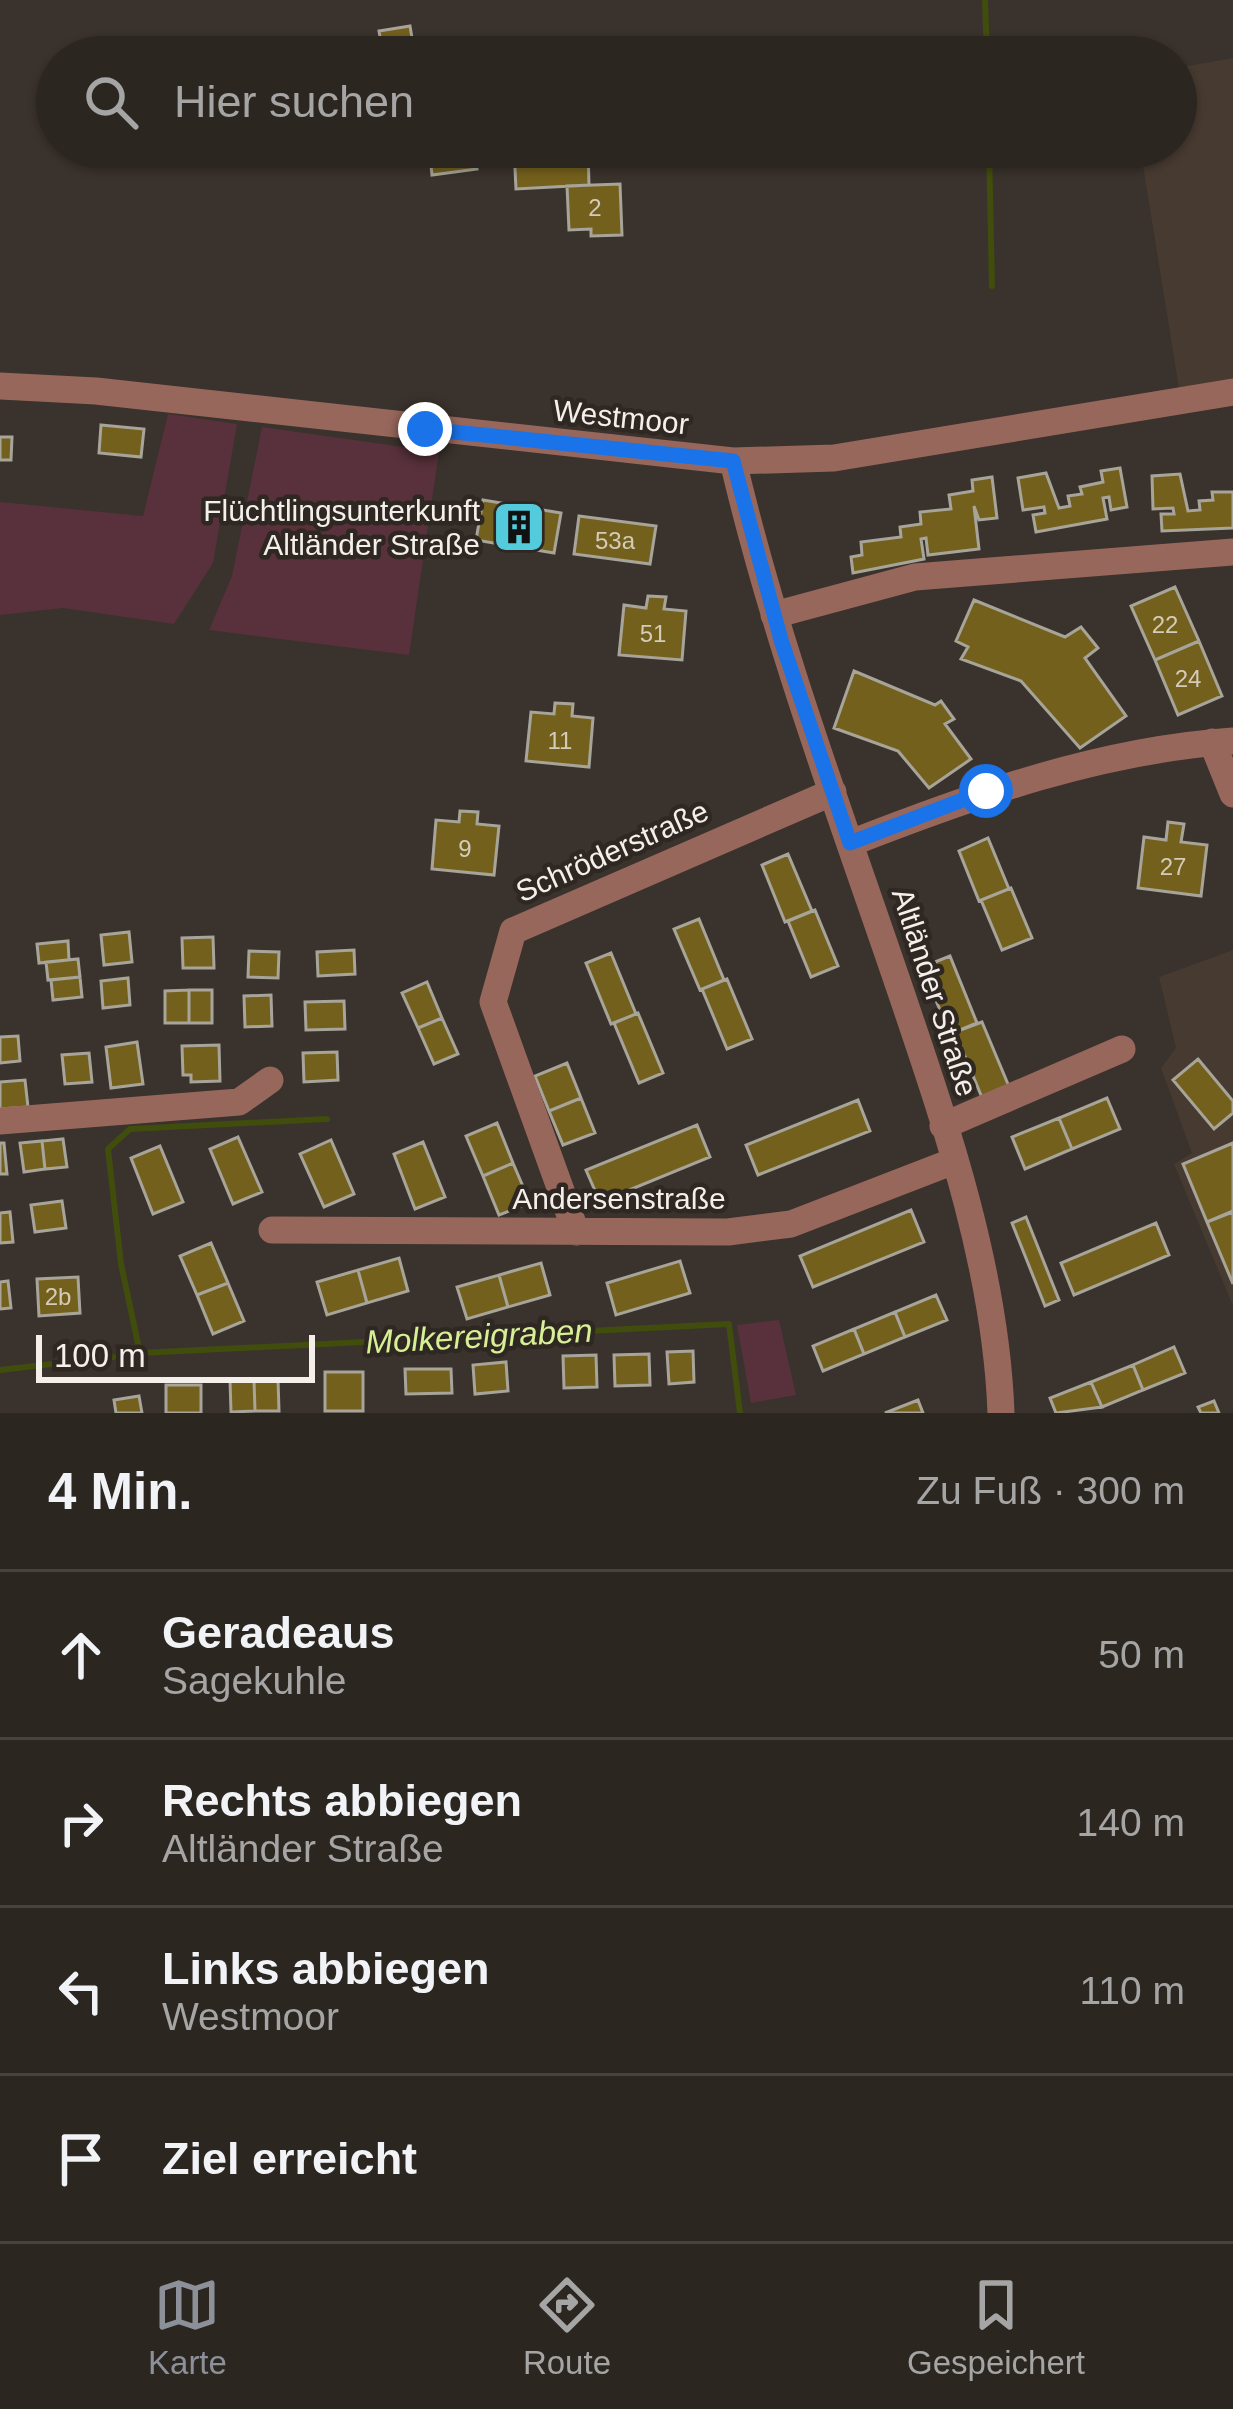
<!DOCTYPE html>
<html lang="de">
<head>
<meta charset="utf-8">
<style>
  body { margin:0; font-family:Helvetica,sans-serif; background:#342e2a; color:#f1f3f6 }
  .scale { position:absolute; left:36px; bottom:30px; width:279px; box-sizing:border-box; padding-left:12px; border:6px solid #f4efeb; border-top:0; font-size:33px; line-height:42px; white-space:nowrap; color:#f4efeb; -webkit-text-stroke:9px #2f2822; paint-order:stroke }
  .stop { position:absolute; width:36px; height:36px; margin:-27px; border:9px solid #1a73e8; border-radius:50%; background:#fff }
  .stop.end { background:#1a73e8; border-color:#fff; box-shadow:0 3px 12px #0008 }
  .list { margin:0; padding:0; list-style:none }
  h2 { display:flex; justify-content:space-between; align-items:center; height:156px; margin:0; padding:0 48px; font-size:51px }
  h2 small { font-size:39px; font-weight:400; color:#a6a5a5 }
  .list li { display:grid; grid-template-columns:78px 1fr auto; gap:36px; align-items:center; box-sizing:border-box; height:168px; padding:0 48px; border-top:3px solid #48433f }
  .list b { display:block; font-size:45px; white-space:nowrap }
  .list p { margin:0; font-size:39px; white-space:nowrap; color:#a6a5a5 }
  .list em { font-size:39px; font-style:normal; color:#a6a5a5 }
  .icon { flex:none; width:66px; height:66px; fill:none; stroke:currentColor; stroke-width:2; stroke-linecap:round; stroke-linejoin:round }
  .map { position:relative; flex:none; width:1233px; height:1413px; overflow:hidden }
  .search { position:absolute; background:#2c2621; box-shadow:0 3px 9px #0004; left:36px; right:36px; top:36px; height:132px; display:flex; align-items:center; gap:30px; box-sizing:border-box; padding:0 42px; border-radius:66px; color:#a6a5a5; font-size:45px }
  .sheet { height:828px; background:#2c2621 }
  nav { display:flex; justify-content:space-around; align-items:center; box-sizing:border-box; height:168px; border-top:3px solid #48433f; background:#2c2621; font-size:33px; color:#a6a5a5 }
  nav a { display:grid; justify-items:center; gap:6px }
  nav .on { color:#8c9099 }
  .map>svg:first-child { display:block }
  .built { fill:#473a30 }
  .green { fill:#58313c }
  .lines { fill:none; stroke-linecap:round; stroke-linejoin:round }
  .stream { stroke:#404d0c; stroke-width:6 }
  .building { fill:#74601d; stroke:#a7a499; stroke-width:3 }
  .minor { stroke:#98675c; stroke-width:27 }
  .route { stroke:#1a73e8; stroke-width:15 }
  .labels { text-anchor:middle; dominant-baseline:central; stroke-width:9; stroke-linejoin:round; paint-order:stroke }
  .number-label { font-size:24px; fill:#d4cbb8 }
  .street-label { font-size:30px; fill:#f4efeb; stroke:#2f2822 }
  .poi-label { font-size:30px; fill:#f4efeb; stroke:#2f2822; text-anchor:end }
  .water-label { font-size:33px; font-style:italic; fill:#d7ef95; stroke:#2f2822 }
</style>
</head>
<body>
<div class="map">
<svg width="1233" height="1413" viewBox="0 0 1233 1413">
  <rect width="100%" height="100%" fill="#3a322c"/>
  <path class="built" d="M1233 58V392L1181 401 1140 147H1176V68Z
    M1233 950V1306L1174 1164 1192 1153 1161 1068 1176 1048 1159 977Z"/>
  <path class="green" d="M168 414 237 424 213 563 174 624 63 608 0 615V502L143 516Z
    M262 427 439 452 409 655 209 630 232 576Z
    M779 1320 796 1395 751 1403 737 1325Z"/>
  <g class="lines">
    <path class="stream" d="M985 0 987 57
      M989 147 992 286
      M327 1119 130 1129 108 1149 121 1264 140 1353 729 1324 740 1413
      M0 1370 113 1357"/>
  </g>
  <path class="building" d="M410 26 414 50 383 54 379 31Z
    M429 147H474L477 169 432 175Z
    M588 147 589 185 516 189 514 149Z
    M620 184 622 235 591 236V229L569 230 567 186Z
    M101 425 144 429 141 457 99 453Z
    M0 437H12L11 460H0Z
    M1120 468 1127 507 1111 510 1109 497 1103 498 1107 519 1036 532 1033 515 1045 513 1044 507 1023 510 1018 478 1046 473 1059 508 1070 506 1068 496 1082 494 1080 487 1103 482 1101 471Z
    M1180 474 1188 511 1200 510 1199 501 1213 500 1212 492H1233V528L1162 531 1161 514H1174L1173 508 1153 509 1152 476Z
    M992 477 997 518 979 520 974 506 979 549 928 555 926 538 921 539 924 559 853 573 851 557 862 555 861 542 901 537 900 527 921 524 920 512 951 509 949 495 973 491 972 480Z
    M483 500 561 513 554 553 476 540Z
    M579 516 656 526 650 564 574 554Z
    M1175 587 1199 641 1155 660 1131 606Z
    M648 596 666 597 664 609 686 611 682 660 619 655 624 605 646 608Z
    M974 600 1065 637 1081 627 1098 648 1085 658 1126 716 1080 748 1021 681 961 659 968 647 956 641Z
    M1199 641 1222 696 1178 715 1155 660Z
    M854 671 935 705 941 701 954 719 945 724 971 759 929 788 898 751 834 728Z
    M555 703 573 704 572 716 593 718 589 767 526 761 531 712 554 714Z
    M460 811 478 812 477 824 499 826 494 875 432 869 436 820 459 822Z
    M1168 822 1184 824 1181 842 1207 845 1201 896 1138 888 1144 837 1166 840Z
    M988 838 1009 889 979 901 959 851Z
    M788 854 812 911 785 922 762 865Z
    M1011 888 1032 938 1002 950 981 900Z
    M815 910 838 966 811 977 788 921Z
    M699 919 724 980 700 990 674 929Z
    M129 932 132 962 104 965 101 935Z
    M213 937 214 968H183L182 938Z
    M68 941 69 960 39 963 37 944Z
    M354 950 355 974 318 976 317 952Z
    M249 951 279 952 278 978 248 977Z
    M611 953 636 1014 611 1024 586 963Z
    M950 956 977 1023 950 1034 922 967Z
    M78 959 80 977 48 980 46 962Z
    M80 977 82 997 53 1000 51 980Z
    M128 978 130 1005 103 1008 101 981Z
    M727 979 752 1039 727 1049 702 989Z
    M427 982 442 1018 418 1028 402 993Z
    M189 990V1023H165V991Z
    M189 990H212V1023H189Z
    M271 995 272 1026 245 1027 244 996Z
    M344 1001 345 1029 306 1030 305 1002Z
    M638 1013 663 1073 639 1083 614 1023Z
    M442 1018 458 1054 434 1064 418 1028Z
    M982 1022 1010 1089 983 1100 955 1032Z
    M18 1036 20 1061 0 1063V1037Z
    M137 1042 143 1084 111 1088 106 1047Z
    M219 1045 220 1081 191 1082V1075H183L182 1046Z
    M337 1052 338 1080 304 1082 303 1053Z
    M89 1053 92 1082 65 1084 62 1055Z
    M1198 1059 1233 1101V1113L1214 1129 1173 1080Z
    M567 1063 581 1098 549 1111 535 1076Z
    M25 1080 28 1107 0 1109V1082Z
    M581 1098 595 1133 563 1145 549 1111Z
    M1107 1098 1120 1129 1072 1149 1059 1118Z
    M858 1100 870 1131 758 1175 746 1145Z
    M1059 1118 1072 1149 1025 1169 1012 1137Z
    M497 1123 513 1163 483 1176 466 1136Z
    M697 1125 710 1157 600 1202 586 1170Z
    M238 1137 262 1192 233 1204 210 1149Z
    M63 1139 67 1167 45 1169 42 1141Z
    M331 1140 354 1194 324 1207 300 1154Z
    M42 1141 45 1169 24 1172 20 1143Z
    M423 1142 445 1197 415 1209 394 1154Z
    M0 1143H4L7 1174H0Z
    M1233 1143V1211L1207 1222 1183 1164Z
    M160 1146 183 1202 153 1214 131 1158Z
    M513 1163 530 1203 499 1215 483 1176Z
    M62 1201 66 1228 35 1232 31 1205Z
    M911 1210 924 1242 813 1287 800 1256Z
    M10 1212 13 1242 0 1243V1213Z
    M1233 1212V1284L1207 1222Z
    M1026 1217 1059 1300 1045 1306 1012 1223Z
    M1156 1223 1169 1255 1074 1295 1061 1263Z
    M211 1243 228 1283 197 1295 180 1256Z
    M399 1258 408 1291 367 1303 358 1270Z
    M680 1261 690 1293 616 1315 607 1283Z
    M541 1263 550 1295 508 1307 499 1275Z
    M358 1270 367 1303 327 1315 317 1282Z
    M499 1275 508 1307 467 1319 457 1287Z
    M78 1277 80 1313 39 1316 37 1279Z
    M8 1281 11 1308 0 1309V1282Z
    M228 1283 244 1321 213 1334 197 1295Z
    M936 1295 947 1320 905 1337 895 1312Z
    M895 1312 905 1337 864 1354 854 1329Z
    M854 1329 864 1354 823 1371 813 1346Z
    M1174 1347 1185 1373 1143 1390 1133 1365Z
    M693 1351 694 1382 669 1384 667 1352Z
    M649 1354 650 1385 615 1386 614 1355Z
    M596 1355 597 1387 564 1388 563 1356Z
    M506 1362 508 1391 475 1394 473 1365Z
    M1133 1365 1143 1390 1102 1407 1091 1382Z
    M405 1369H451L452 1393 406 1394Z
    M325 1372H363V1411H325Z
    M278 1379 279 1411H255L254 1380Z
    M230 1380H254L255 1411 231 1412Z
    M1091 1382 1102 1407 1056 1413 1050 1398Z
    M166 1385H201V1413H166Z
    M139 1396 142 1413H116L114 1400Z
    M918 1400 923 1413H885Z
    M1214 1401 1219 1413H1201L1198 1407Z"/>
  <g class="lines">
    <path class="minor" d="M0 386 96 391 733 461 834 458 1233 392
      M733 461C776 644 843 821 903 998 948 1131 996 1272 1001 1413
      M774 615 915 577 1233 552
      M1212 742 1233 794
      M851 843C974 795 1100 750 1233 741
      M0 1121 239 1102 270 1080
      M943 1126 1122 1049
      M272 1230 728 1232 791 1224 954 1161
      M576 1232 493 1002 513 931 833 792"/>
  </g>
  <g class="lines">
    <path class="route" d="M425 429 733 461 781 640 850 843 986 791"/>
  </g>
  <defs>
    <g id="building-square" transform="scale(2.7)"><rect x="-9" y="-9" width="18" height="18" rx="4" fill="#54cadd" stroke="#2f2822"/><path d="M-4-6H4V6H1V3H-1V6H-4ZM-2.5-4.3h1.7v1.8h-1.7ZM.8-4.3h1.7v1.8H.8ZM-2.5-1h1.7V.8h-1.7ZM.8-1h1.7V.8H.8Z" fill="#111"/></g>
  </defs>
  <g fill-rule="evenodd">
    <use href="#building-square" x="519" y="527"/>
  </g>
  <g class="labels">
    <g class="number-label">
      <text x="595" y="207">2</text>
      <text x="615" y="540">53a</text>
      <text x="1165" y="624">22</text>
      <text x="653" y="633">51</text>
      <text x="1188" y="678">24</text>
      <text x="560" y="740">11</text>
      <text x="465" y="848">9</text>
      <text x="1173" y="866">27</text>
      <text x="58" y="1296">2b</text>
    </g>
    <g class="street-label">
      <text transform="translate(621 417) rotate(6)">Westmoor</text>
      <text transform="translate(612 851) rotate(-24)">Schröderstraße</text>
      <text transform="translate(935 992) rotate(72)">Altländer Straße</text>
      <text x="619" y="1198">Andersenstraße</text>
    </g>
    <g class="poi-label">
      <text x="480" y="510">Flüchtlingsunterkunft<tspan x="480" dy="34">Altländer Straße</tspan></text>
    </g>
    <g class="water-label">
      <text transform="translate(479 1336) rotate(-3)">Molkereigraben</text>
    </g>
  </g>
</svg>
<div class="scale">100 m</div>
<div class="stop" style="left:986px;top:791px"></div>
<div class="stop end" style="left:425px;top:429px"></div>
<div class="search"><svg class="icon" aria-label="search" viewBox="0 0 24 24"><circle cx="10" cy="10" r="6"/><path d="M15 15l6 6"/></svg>Hier suchen</div>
</div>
<section class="sheet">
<h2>4 Min.<small>Zu Fuß · 300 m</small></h2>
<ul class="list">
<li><svg class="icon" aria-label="ahead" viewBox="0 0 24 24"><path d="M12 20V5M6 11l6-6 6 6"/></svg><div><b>Geradeaus</b><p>Sagekuhle</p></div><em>50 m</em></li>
<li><svg class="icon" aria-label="right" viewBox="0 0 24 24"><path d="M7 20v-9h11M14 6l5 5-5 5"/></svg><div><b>Rechts abbiegen</b><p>Altländer Straße</p></div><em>140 m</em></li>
<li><svg class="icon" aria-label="left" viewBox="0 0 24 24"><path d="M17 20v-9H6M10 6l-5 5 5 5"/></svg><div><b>Links abbiegen</b><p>Westmoor</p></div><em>110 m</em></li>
<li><svg class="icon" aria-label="arrive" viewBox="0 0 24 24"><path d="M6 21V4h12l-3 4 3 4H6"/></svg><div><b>Ziel erreicht</b></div></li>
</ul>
</section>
<nav>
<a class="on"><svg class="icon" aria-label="map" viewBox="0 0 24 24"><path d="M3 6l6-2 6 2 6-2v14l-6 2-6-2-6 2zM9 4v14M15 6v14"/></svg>Karte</a>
<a><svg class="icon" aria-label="directions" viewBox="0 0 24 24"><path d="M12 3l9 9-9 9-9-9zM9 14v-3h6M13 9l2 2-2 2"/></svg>Route</a>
<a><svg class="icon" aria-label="saved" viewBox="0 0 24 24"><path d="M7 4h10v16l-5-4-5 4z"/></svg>Gespeichert</a>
</nav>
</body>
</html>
